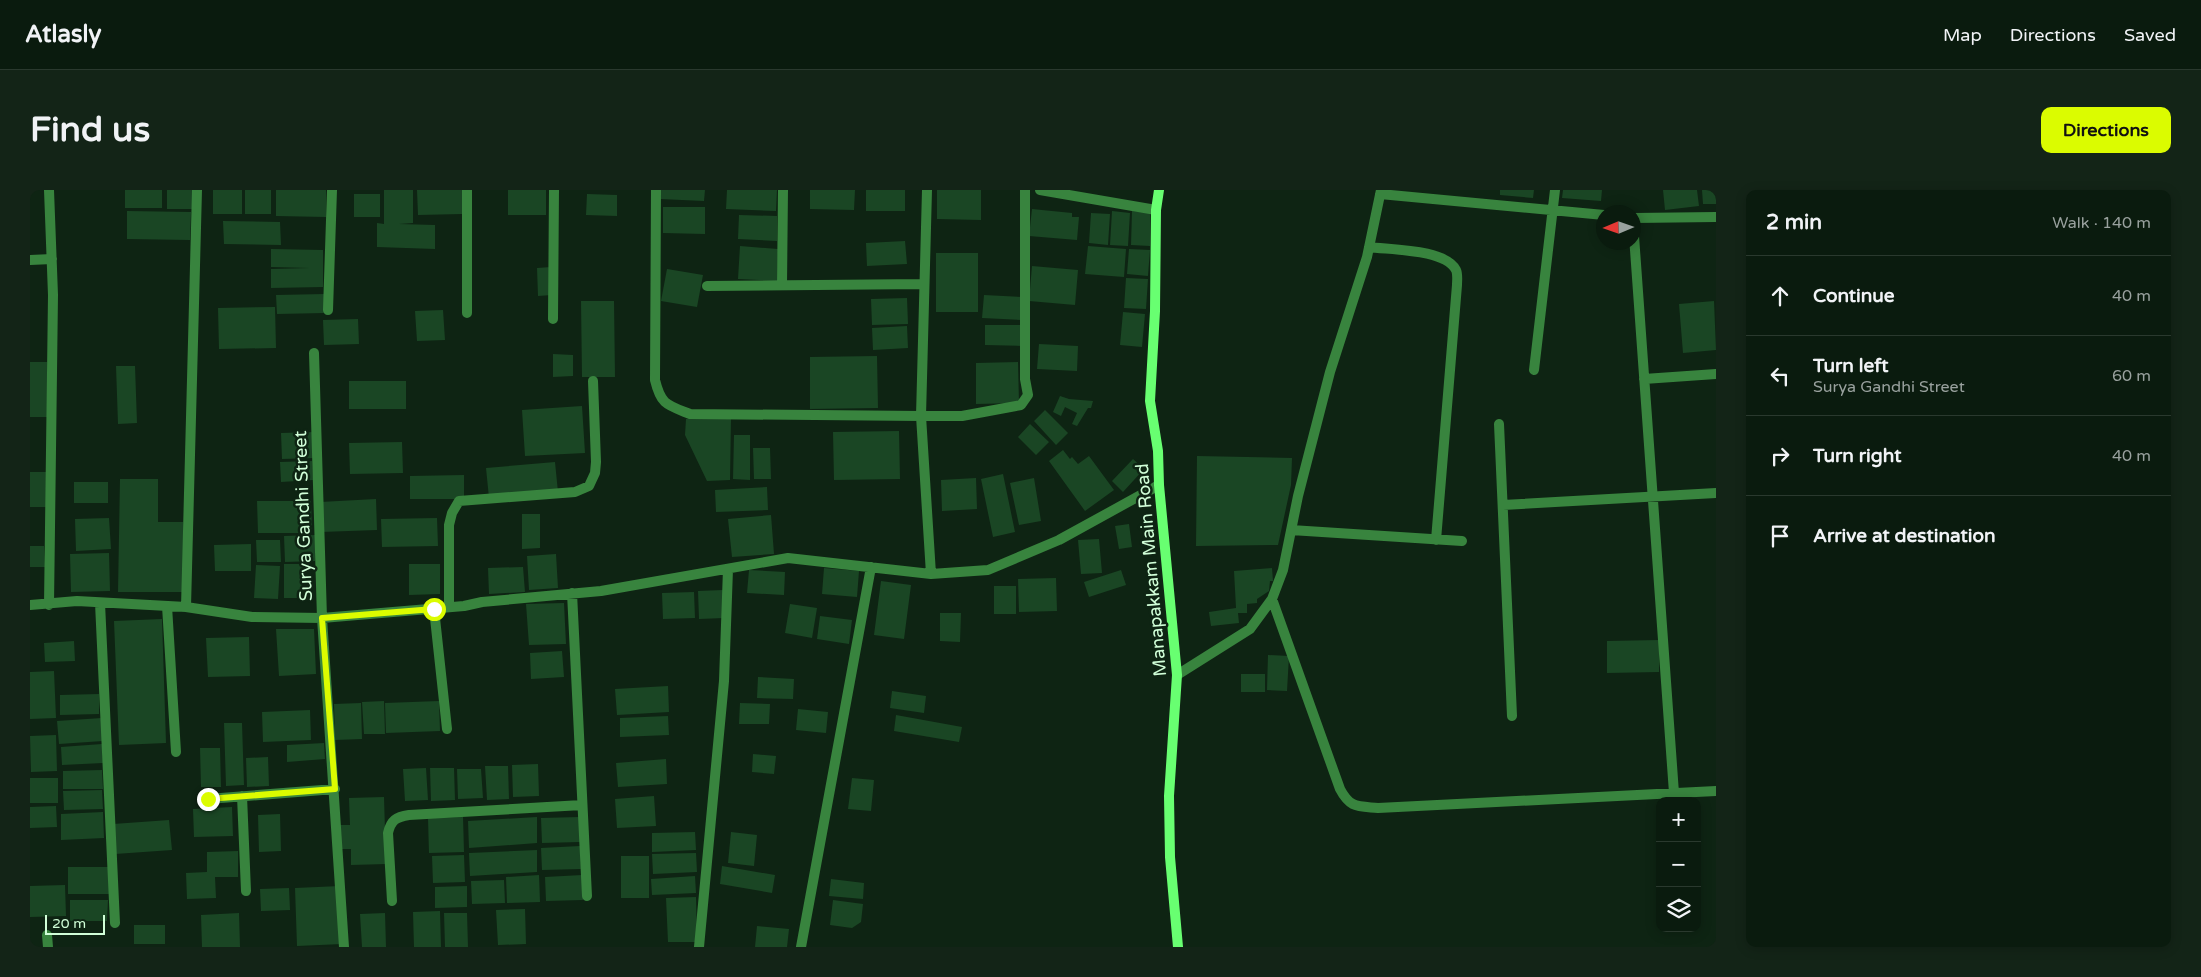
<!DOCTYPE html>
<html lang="en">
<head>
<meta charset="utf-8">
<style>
  body { margin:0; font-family:"Varela Round",sans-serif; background:#132417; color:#f1f3f6 }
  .controls { position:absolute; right:15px; bottom:15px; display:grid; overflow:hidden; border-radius:10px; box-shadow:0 2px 12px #0003 }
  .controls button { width:45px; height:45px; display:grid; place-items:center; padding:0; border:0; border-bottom:1px solid #2a392e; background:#0a1b0e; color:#f1f3f6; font:25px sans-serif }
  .compass { position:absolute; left:1566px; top:15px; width:45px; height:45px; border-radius:50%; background:#0a1b0e; box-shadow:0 2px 12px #0003; rotate:268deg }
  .scale { position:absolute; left:15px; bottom:12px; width:60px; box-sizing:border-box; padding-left:5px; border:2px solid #d1ffd8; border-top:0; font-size:14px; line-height:18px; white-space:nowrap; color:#d1ffd8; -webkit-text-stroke:4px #0e2413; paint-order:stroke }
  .stop { position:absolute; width:15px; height:15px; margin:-11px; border:4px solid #dbfc00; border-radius:50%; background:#fff }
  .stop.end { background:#dbfc00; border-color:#fff; box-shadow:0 1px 5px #0008 }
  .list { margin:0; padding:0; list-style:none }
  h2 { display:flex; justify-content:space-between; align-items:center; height:65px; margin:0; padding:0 20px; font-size:21px }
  h2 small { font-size:16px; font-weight:400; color:#99a19e }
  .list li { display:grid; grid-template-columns:32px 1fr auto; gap:15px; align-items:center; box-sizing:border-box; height:80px; padding:0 20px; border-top:1px solid #2a392e }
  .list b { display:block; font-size:19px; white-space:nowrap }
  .list p { margin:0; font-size:16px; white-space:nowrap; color:#99a19e }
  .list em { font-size:16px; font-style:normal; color:#99a19e }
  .icon { flex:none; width:28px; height:28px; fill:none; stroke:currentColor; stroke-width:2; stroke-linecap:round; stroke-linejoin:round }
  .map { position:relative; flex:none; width:1686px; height:757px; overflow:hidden; border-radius:10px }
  header { display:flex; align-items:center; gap:30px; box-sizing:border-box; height:70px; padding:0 25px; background:#0a1b0e; border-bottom:1px solid #2a392e }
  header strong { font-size:24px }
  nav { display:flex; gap:28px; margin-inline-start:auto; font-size:18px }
  .intro { display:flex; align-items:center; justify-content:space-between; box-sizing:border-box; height:120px; padding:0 30px }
  h1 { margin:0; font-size:35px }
  .button { padding:12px 22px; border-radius:10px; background:#dbfc00; color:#111; font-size:18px; font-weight:700 }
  main { display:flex; gap:30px; padding:0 30px }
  aside { flex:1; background:#0a1b0e; border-radius:10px; box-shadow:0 2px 12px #0003 }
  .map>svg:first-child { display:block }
  .building { fill:#1a4624 }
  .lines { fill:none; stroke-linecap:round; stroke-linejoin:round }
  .street { stroke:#38843e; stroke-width:10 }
  .secondary { stroke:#68ff71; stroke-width:10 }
  .route { stroke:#dbfc00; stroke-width:6 }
  .labels { text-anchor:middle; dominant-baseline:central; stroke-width:5; stroke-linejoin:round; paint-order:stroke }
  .street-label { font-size:18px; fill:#d1ffd8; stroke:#0e2413 }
</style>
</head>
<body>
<header>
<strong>Atlasly</strong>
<nav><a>Map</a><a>Directions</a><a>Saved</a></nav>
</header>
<div class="intro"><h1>Find us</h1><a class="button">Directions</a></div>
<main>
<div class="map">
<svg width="1686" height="757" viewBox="0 0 1686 757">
  <rect width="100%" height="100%" fill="#0e2413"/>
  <path class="building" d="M95 0H132V18H95Z
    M137 0H162L163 19H137Z
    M183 0H212V24H183Z
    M215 0H241V24H215Z
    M246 0H296V27L246 26Z
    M354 0H383V33L369 34 405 35V59L347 57V33L354 34Z
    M387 0H432V24L388 25Z
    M478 0H516V25H478Z
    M631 0H675L674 11 630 9Z
    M697 0H747L746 21 696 19Z
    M780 0H825L824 20 780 19Z
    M836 0H875V21H836Z
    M907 0H951V30L907 29Z
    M1470 0H1504L1503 8 1470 5Z
    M1533 0H1572L1571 11 1532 8Z
    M1633 0H1667L1669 16 1635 20Z
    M1672 0H1686V14H1673Z
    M324 4H350V27H324Z
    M557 4 587 5V26L556 25Z
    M633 17H675V44L633 43Z
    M1002 19 1042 23V27H1049L1047 50 999 46Z
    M97 21 161 22 160 50 97 49Z
    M1082 21 1100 23 1098 56 1080 55Z
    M1102 21 1120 22V56L1101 55Z
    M1061 23 1080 24 1078 55 1059 53Z
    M709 25 747 26V51L708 49Z
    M193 31 250 32 251 55 194 54Z
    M875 51 877 74 837 76 836 53Z
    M710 56 748 59 747 91 708 89Z
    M1058 56 1096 59 1094 87 1055 84Z
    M241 59 293 60V97L241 98V79L279 78 241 77Z
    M1099 59 1120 60 1118 86 1097 84Z
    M906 63H948V122H906Z
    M1002 76 1048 80 1045 115 999 111Z
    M521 77 522 105 508 106 507 78Z
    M637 79 673 85 667 117 631 111Z
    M1096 88 1118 89 1116 119 1094 118Z
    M295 104V123L247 124 246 105Z
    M954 105 993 107 992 130 952 128Z
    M877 108 878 134 842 135 841 109Z
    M551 111H584L585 187H552Z
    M1684 111 1686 160 1653 163 1649 114Z
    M245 117 246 158 189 159 188 118Z
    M413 120 415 150 387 151 385 121Z
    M1093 122 1115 124 1112 157 1090 155Z
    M328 129 329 154 294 155 293 130Z
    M955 135H994V156L955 155Z
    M877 136 878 158 843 160 842 138Z
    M1009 154 1048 156 1047 181 1007 179Z
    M523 164 543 165V186L523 187Z
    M847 166 848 218 780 219V167Z
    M0 172H17V227H0Z
    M988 172 989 213 946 214V173Z
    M86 176H105L107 233 88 234Z
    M319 191H376V219H319Z
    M1030 206 1039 209 1063 211 1061 218H1058L1047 236 1042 234 1047 223 1035 217 1031 226 1023 222Z
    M552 216 555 263 495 266 492 220Z
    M1015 220 1038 243 1026 255 1004 231Z
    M701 228 700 290 677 291 655 245 656 229Z
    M1000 234 1019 252 1006 265 988 247Z
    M869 241 870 289 804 290 803 242Z
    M285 242V268L252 269 251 243Z
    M704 245H720V290L703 289Z
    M372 252 373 283 320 284 319 253Z
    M723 258H740L741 289H724Z
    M1033 260 1040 269 1042 267 1048 274 1059 266 1084 300 1055 321 1019 271Z
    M1167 266 1262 268 1261 295 1248 355 1166 356Z
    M1103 269 1114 279 1093 302 1082 291Z
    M282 271 283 290 251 292 250 272Z
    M525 272 528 302 459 308 456 278Z
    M0 282H20L19 317H0Z
    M973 284 985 342 963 347 951 289Z
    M434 285V309H380V286Z
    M946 288 947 319 912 321 911 290Z
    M1004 288 1011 331 989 335 980 293Z
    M90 289H128V332H153V402H88Z
    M44 292H78V313H44Z
    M737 297 738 320 686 322 685 300Z
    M346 309 347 340 291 342 290 312Z
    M227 311H281L282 343H228Z
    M492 324H510V358L492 359Z
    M741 325 744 364 702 367 698 329Z
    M79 328 81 359 46 361 45 329Z
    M407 328 408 356 352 357 351 329Z
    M1099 334 1102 357 1089 359 1085 336Z
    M285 345V371L255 372 254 346Z
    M1069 349 1072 383 1051 384 1048 350Z
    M226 350H250L251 372H227Z
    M221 354V381H185L184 355Z
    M0 356H14L15 377H0Z
    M79 363 80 401 41 402 40 364Z
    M526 364 528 398 499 400 497 366Z
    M254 374H275L274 408H254Z
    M379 374H410V404L379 405Z
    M226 375 250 376 248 409 224 408Z
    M493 377 495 402 459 404 458 378Z
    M794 378 829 381 827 407 792 404Z
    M1242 378 1243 391H1240L1239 401 1227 409V413L1217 414V423H1208L1209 433 1181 436 1179 422 1206 418 1204 381Z
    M719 380 755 382 754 405 717 403Z
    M1091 380 1096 395 1059 407 1054 392Z
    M1026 388 1027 421 989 422 988 389Z
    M851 391 881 395 874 449 844 445Z
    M964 396H986V424H964Z
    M693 400 694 428 669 429 668 401Z
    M664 402 665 428 633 429 632 403Z
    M534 413 536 454 499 455 496 414Z
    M760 414 787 418 782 448 755 443Z
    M910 423H931L930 452 910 451Z
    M790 426 822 430 819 454 787 449Z
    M132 429 136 553 89 555 84 431Z
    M246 439H284L286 484 249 486Z
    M219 447 220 486 178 487 176 448Z
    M1629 450V482L1577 483V451Z
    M44 451 45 471 15 472 14 453Z
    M532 461 534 487 501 489 500 463Z
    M1238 465 1259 466 1257 501 1237 500Z
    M24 481 26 528 0 529V482Z
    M1211 484H1235V502H1211Z
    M728 487 764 489 763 509 727 508Z
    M638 496 639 522 587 525 585 499Z
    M862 501 896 506 894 523 860 518Z
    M69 504V524L30 525V505Z
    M354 511 355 544H334L332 512Z
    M409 511 410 541 356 543 355 513Z
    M331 513 332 549 305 550 304 514Z
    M710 513 740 514 739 534H709Z
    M768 519 798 522 796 543 766 540Z
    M280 520 281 550 233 552 232 522Z
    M866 525 932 537 929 552 864 541Z
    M638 526 639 545 590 547V528Z
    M72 528 73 551 29 554 27 531Z
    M194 533H212L214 595 196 596Z
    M26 545 27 581 1 582 0 546Z
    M294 553 295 569 257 572V555Z
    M72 554 73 573 32 575 31 557Z
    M170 558H190L191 597H171Z
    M723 564 746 566 744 584 722 582Z
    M238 567 239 596 217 597 216 568Z
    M636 569 637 594 588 597 586 573Z
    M508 574 509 606 483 607 482 575Z
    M455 576H478L479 609 457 610Z
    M396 578 398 610 375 611 373 579Z
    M400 578H424L425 610 401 611Z
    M427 579H451L453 608 428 609Z
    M72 580 73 599H33V581Z
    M0 588H28V613H0Z
    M822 588 844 590 841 621 818 619Z
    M72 600 73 619 34 620 33 601Z
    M624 606 626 636 587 638 585 609Z
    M354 607 356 674 321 675V659H309L308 635H320L319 608Z
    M26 616 27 637 0 638V617Z
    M202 617 203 646 164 647 163 619Z
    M73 622 74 648 31 650V624Z
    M250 624 251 661 229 662 228 625Z
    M433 627 434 662 399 663 398 628Z
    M507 627V653L439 658 438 631Z
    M549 627 550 652 512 653 511 628Z
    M139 630 142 660 85 664 83 634Z
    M665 642 666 660 622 662V643Z
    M701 642 727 645 724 676 698 673Z
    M550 656 551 679 512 680 511 658Z
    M507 660V682L440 686 439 663Z
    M208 661V687H185L186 708 157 709 156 683 177 682V662Z
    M666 663 667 682 623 684 622 664Z
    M434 665 435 692 403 693 402 666Z
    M591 666H619V708H591Z
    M692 676 745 685 742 703 690 694Z
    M38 677H79V704H38Z
    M509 685 510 712 477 713 476 687Z
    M552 685 553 710 516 711 515 687Z
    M665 686 666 703 622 705 621 689Z
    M801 689 834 693 833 709 799 706Z
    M474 690 475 713 442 714 441 691Z
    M35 695 36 726 0 727V696Z
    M310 696 312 754 267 756 265 698Z
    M437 696V717L405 718V697Z
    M259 698 260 720 231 721 230 699Z
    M666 707 667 752H638L636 708Z
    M40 710H78L77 731H40Z
    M803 710 833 714 831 732 822 738 800 735Z
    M495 719 496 754 468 755 466 720Z
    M410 721 411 757H384L383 722Z
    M209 723 210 757H172L171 725Z
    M355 723 356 757H332L330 724Z
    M414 723H437L438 757H415Z
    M104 735H135V754H104Z
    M727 736 759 739 757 757H725Z"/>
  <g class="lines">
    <path class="street" d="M167 0 156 417 222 427 292 428 434 416 452 412 571 401 758 368 901 384
      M437 0V123
      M626 0 625 190C631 215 637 215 660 224L891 226 901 384 958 380 1029 350 1129 295
      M897 0 891 226H932L991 215 998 205 995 189V0
      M1010 0 1126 20
      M1350 4 1574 25
      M1604 28 1686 27
      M1604 46 1644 603
      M1339 57C1361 60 1415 59 1426 80 1428 84 1427 91 1427 95L1406 350
      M0 70 22 69
      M752 95 753 0
      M677 96 894 94
      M298 120 302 0
      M523 129 524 0
      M284 163 292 428 314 757
      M1504 180 1525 0
      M1614 189 1686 184
      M1469 234 1482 526
      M1473 315 1686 303
      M1261 340 1432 351
      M542 403 557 706
      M1242 409 1310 599C1320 618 1327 616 1348 618L1686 601
      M70 413 85 733
      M0 415 47 411 156 417
      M19 415 23 105 19 0
      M137 416 146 562
      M419 417V335L422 323 429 311 545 302 559 296 565 283 566 272 563 191
      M404 419 417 539
      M1147 485 1220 439 1242 409 1253 380 1268 306 1300 182 1337 67 1351 0
      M212 606 216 701
      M178 609 305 599
      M362 711 358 643C361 630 366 627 379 625L552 615
      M17 745 18 757
      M669 757 694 491 698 379
      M771 757 841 377"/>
    <path class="secondary" d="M1129 0 1126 20 1125 121 1120 211 1128 261 1129 295 1147 485 1139 606 1140 667 1148 757"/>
  </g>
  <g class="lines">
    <path class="route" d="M178 609 305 599 292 428 404 419"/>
  </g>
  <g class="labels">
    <g class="street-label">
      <text transform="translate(273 326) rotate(-92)">Surya Gandhi Street</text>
      <text transform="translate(1121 380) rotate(-95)">Manapakkam Main Road</text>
    </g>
  </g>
</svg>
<div class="controls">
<button>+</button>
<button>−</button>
<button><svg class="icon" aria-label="layers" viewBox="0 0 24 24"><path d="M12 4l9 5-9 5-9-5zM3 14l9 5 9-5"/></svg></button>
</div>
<svg class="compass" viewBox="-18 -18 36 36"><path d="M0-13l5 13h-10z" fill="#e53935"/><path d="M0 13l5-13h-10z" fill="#99a19e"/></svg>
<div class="scale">20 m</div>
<div class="stop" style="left:404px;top:419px"></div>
<div class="stop end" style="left:178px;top:609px"></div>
</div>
<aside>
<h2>2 min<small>Walk · 140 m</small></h2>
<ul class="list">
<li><svg class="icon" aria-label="ahead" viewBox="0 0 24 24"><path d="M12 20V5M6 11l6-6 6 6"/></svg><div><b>Continue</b></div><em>40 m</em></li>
<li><svg class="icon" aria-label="left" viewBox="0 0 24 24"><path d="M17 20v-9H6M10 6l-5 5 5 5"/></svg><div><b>Turn left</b><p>Surya Gandhi Street</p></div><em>60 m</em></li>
<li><svg class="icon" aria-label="right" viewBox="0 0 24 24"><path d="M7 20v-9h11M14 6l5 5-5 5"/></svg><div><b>Turn right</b></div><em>40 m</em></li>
<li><svg class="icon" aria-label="arrive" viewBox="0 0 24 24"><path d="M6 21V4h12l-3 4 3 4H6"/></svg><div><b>Arrive at destination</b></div></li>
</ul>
</aside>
</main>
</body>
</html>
